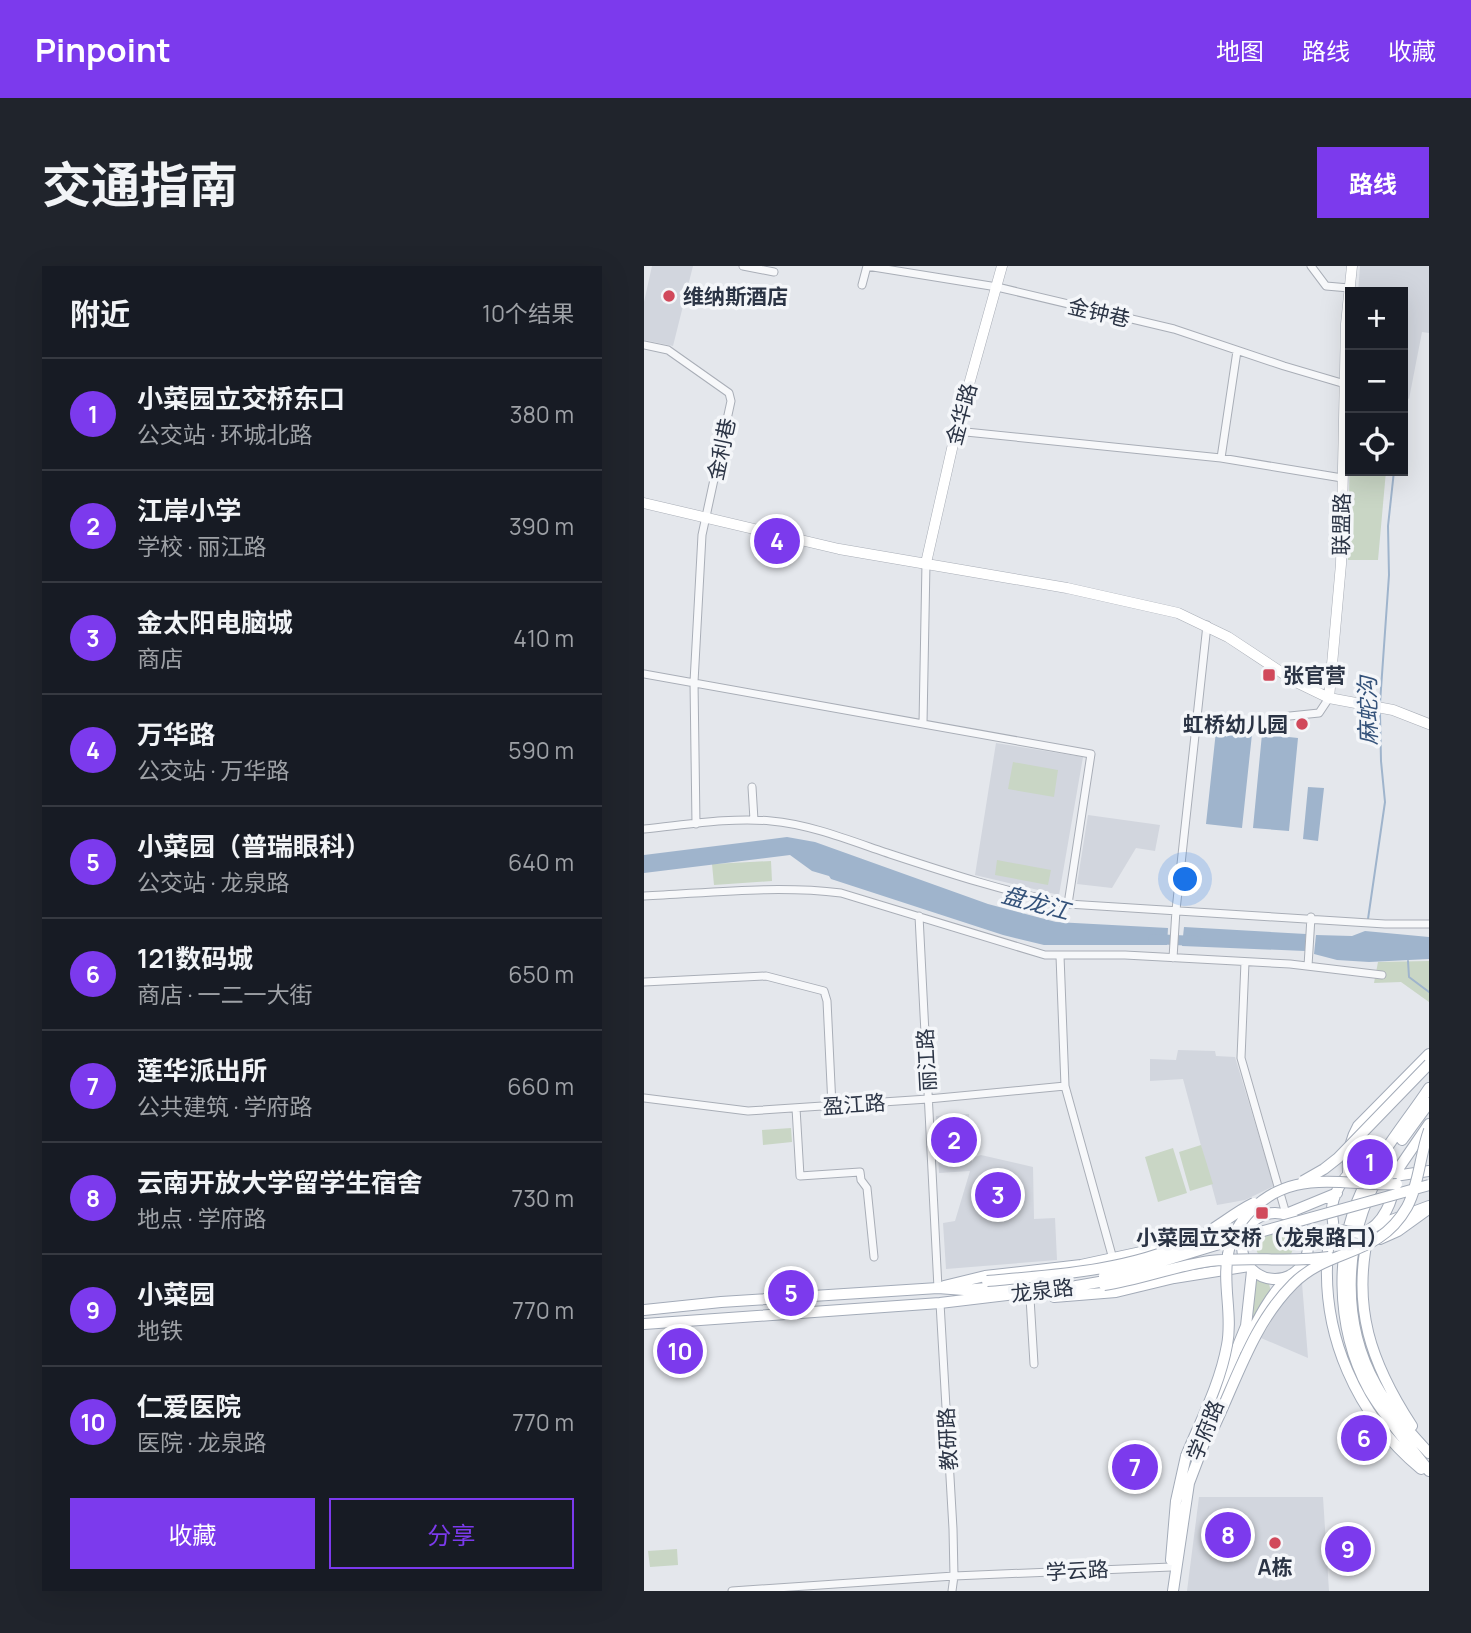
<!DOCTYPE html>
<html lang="zh">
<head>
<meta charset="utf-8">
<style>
  body { margin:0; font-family:Manrope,"Noto Sans SC",sans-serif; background:#20242c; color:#f1f3f6 }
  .controls { position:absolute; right:21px; top:21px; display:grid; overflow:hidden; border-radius:0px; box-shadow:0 7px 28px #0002 }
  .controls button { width:63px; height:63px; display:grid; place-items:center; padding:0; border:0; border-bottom:2px solid #363941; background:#171b24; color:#f1f3f6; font:35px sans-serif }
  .you { position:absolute; left:542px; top:614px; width:24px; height:24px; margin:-18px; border:5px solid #fff; border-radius:50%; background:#1a73e8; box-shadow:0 0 0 10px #1a73e833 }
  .badge { display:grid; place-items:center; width:46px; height:46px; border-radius:50%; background:#7c3aed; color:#fff; font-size:23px; font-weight:700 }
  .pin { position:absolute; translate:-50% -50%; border:4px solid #fff; box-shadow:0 2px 7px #0006 }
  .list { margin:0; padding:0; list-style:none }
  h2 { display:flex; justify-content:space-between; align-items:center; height:91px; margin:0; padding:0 28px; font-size:30px }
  h2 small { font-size:23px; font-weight:400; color:#9ea1a6 }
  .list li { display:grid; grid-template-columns:46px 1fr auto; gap:21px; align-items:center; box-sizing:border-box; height:112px; padding:0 28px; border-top:2px solid #363941 }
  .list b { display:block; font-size:26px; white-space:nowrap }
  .list p { margin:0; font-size:23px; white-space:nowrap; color:#9ea1a6 }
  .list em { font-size:23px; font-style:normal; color:#9ea1a6 }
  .actions { display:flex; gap:14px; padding:21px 28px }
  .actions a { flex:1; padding:16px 0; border:2px solid #7c3aed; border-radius:0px; text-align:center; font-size:24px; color:#7c3aed }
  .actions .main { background:#7c3aed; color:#fff }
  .icon { flex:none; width:38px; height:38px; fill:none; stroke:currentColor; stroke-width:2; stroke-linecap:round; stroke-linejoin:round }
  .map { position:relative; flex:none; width:785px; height:1325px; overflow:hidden; border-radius:0px }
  header { display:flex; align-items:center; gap:42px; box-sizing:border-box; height:98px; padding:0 35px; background:#7c3aed; color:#fff }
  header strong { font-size:33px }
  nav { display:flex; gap:38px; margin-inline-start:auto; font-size:24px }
  .intro { display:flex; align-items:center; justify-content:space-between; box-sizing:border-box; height:168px; padding:0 42px }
  h1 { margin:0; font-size:49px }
  .button { padding:18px 32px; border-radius:0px; background:#7c3aed; color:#fff; font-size:24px; font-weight:700 }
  main { display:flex; gap:42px; padding:0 42px }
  aside { flex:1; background:#171b24; border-radius:0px; box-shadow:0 7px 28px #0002 }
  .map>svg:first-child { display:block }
  .built { fill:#d2d6de }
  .green { fill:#c9d6c5 }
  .water { fill:#9fb4cc }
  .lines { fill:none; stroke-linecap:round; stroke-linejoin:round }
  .stream { stroke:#9fb4cc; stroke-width:2 }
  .river { stroke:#9fb4cc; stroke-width:10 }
  .street-casing { stroke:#a9aeb7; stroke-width:9 }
  .secondary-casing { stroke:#a9aeb7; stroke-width:11 }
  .primary-casing { stroke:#a3abb8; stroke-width:12 }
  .street { stroke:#f7f8fa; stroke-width:7 }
  .secondary { stroke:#fff; stroke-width:10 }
  .primary { stroke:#fff; stroke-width:10 }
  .primary-bridge-casing { stroke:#a3abb8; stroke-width:12; stroke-linecap:butt }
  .primary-bridge { stroke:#fff; stroke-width:10 }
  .poi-dot { fill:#d1495b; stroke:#f4f6f9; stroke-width:2.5 }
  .labels { text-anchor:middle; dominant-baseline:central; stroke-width:7; stroke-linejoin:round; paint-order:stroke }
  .poi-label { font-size:21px; font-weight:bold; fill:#2b3445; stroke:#f4f6f9; text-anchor:start }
  .street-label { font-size:21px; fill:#2b3445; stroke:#f4f6f9 }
  .water-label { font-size:23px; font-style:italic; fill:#34527a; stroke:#f4f6f9 }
</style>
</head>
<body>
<header>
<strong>Pinpoint</strong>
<nav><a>地图</a><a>路线</a><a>收藏</a></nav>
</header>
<div class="intro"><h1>交通指南</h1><a class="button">路线</a></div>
<main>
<aside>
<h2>附近<small>10个结果</small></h2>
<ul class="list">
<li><span class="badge">1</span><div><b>小菜园立交桥东口</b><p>公交站 · 环城北路</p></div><em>380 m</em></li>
<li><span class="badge">2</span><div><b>江岸小学</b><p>学校 · 丽江路</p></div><em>390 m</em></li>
<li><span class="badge">3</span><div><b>金太阳电脑城</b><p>商店</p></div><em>410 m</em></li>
<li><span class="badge">4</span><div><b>万华路</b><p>公交站 · 万华路</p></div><em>590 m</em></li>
<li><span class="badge">5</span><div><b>小菜园（普瑞眼科）</b><p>公交站 · 龙泉路</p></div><em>640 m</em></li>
<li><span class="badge">6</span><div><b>121数码城</b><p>商店 · 一二一大街</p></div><em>650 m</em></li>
<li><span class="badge">7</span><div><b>莲华派出所</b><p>公共建筑 · 学府路</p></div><em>660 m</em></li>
<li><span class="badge">8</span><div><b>云南开放大学留学生宿舍</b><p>地点 · 学府路</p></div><em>730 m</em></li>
<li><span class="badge">9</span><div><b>小菜园</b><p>地铁</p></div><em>770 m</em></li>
<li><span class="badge">10</span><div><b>仁爱医院</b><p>医院 · 龙泉路</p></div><em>770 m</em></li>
</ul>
<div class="actions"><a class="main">收藏</a><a>分享</a></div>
</aside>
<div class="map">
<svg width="785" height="1325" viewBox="0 0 785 1325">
  <rect width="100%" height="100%" fill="#e4e7ec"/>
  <path class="built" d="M8 0H49L29 80 0 74V36Z
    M716 0H785V67L778 66 765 133 759 128V26H714Z
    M352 477 439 491 415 629 331 609Z
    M444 549 516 559 511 585 492 582 468 622 433 618Z
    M534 784 571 785 572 790 591 791 630 920 601 934 573 939 539 813 506 815V793L532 794Z
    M325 848 328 896 331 891 337 889 389 901 390 953 411 952 413 994 302 1003 299 957 311 955 326 905 295 907 292 850Z
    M658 1017 664 1092 617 1072 642 1031Z
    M555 1231H679L685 1325H543Z"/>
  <path class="green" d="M706 173V205H742L734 294H704Z
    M369 496 414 504 410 531 364 523Z
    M353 594 407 604 404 619 351 609Z
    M127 595 128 615 70 619 68 598Z
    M785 695V736L757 716 730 717 734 696Z
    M147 862 148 876 119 879 118 864Z
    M557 879 569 918 546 925 535 886Z
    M529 882 543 927 514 936 501 891Z
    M641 964C664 985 632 1014 613 986L612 978 615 970Z
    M612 1014 625 1018 627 1026 607 1055Z
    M33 1283 34 1299 6 1301 4 1285Z"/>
  <path class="water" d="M572 465 608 468 598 562 562 558Z
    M618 468 654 472 645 565 609 562Z
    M664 521 680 522 674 575 659 573Z
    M143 571 171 576 344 638 412 656 524 662 523 679H400L359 669 187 613 185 610 168 605 146 589 0 607V589Z
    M540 661 662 668 661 685 538 680Z
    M721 665 785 671V693L725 696 693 694 670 688 672 669 708 670Z"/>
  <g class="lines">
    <path class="stream" d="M736 437 745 309 744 260 750 205
      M724 653 741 536 737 495 736 447
      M764 695 765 711 785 726"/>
    <path class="river" d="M509 673 552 675"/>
    <g class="street-casing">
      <path id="street" d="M99 0 130 6
        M667 0 682 20 705 22
        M218 19 223 0 353 21 530 63 640 100 701 118
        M0 79 24 84 85 127 87 135 58 269 50 416 52 558
        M312 165 577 192 698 212
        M577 192 593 85
        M0 408 447 488 424 638
        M626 452 675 447 685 432
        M279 457 282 297
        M108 521 110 554
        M0 563C41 559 86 551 127 555 164 558 205 574 240 586 301 606 361 626 424 638L741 658H785
        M0 630C65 627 131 619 197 627L401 689H481L646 698 738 709
        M275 650 294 1022
        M416 690 421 820 469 993
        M529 692 532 644 563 359
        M601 696 597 792 642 948
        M664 700 667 651
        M0 716 122 710 180 725 183 735 188 840
        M0 832 104 845 284 833 421 820
        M152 842 156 910 216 906 217 914 223 922 230 991
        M386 1032 390 1098
        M296 1037 309 1263 310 1310 308 1325
        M88 1325 310 1310 527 1301"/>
    </g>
    <g class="secondary-casing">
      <path id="secondary" d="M0 237 195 283 423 322 534 347 584 371 652 416 685 432 749 444 785 458
        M282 297 312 165 358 0
        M685 432 697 298 702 58 708 0"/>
    </g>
    <g class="primary-casing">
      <path id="primary" d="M785 822C765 852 740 882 723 914 689 978 691 1061 725 1124 742 1153 765 1179 785 1205
        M758 874 785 837
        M713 902C699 909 687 931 688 947 688 952 690 957 689 962 687 970 684 976 684 983 676 1068 713 1150 777 1203
        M704 906C703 889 706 874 714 860L785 788
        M734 911C700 974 696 1055 732 1119 746 1144 765 1166 785 1187
        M744 911 785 905
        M598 980a33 33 0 1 1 66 0a33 33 0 1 1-66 0Z
        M642 948 693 927
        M729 961 785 940
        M725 965C707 1041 727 1097 768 1160
        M718 967C738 961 753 931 748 912L785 858
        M554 973 602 963
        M736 973 754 965 783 944
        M664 978 692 965
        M300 1020 341 1010 437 999 525 980
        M410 1031 472 1026 530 1012 605 1000
        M0 1044 77 1036 294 1022 320 1024 402 1017
        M0 1058 296 1037 421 1022 461 1015
        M600 1082C612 1057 626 1027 647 1009
        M563 1156 602 1060 608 1005
        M527 1294 532 1235 542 1190
        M529 1325 545 1217 570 1151"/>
    </g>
    <use href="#street" class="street"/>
    <use href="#secondary" class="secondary"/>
    <use href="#primary" class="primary"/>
    <g class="primary-bridge-casing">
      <path id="primary-bridge" d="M713 902H724L744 911
        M659 915 680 903 694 892 785 798
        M695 964 715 967
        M460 1010 496 1002 605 969 785 919
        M343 1015C410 1009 483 1005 545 976 569 966 587 948 610 937
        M460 1019C496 1014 530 1000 566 995 606 990 645 997 685 991
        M569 1163C593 1113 609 1058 649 1018 686 981 734 992 763 941 775 919 776 888 785 864
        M542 1190C557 1154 576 1118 583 1079 589 1049 578 1018 584 988 590 954 619 927 652 919 685 911 720 920 753 918"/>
    </g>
    <use href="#primary-bridge" class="primary-bridge"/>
  </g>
  <g class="poi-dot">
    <circle cx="25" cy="30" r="7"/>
    <rect x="618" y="402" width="14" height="14" rx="3.5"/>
    <circle cx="658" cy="458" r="7"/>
    <rect x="611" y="940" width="14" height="14" rx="3.5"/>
    <circle cx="631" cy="1277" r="7"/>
  </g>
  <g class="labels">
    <g class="poi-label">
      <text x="39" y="30">维纳斯酒店</text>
      <text x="639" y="409">张官营</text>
      <text x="644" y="458" text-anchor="end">虹桥幼儿园</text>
      <text x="618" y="971" text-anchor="middle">小菜园立交桥（龙泉路口）</text>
      <text x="631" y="1301" text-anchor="middle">A栋</text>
    </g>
    <g class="street-label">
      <text transform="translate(455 46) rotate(13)">金钟巷</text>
      <text transform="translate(317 148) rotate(-75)">金华路</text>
      <text transform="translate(77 183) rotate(-78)">金利巷</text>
      <text transform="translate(697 258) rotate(-89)">联盟路</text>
      <text transform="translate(282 794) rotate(-93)">丽江路</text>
      <text transform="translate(210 838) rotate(-4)">盈江路</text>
      <text transform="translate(398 1024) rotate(-7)">龙泉路</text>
      <text transform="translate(561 1164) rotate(-68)">学府路</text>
      <text transform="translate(303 1173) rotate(-93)">教研路</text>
      <text transform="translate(433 1304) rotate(-3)">学云路</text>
    </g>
    <g class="water-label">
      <text transform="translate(723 445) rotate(-91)">麻蛇沟</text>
      <text transform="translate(392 636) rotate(15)">盘龙江</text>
    </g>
  </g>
</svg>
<div class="controls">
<button>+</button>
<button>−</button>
<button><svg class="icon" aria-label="locate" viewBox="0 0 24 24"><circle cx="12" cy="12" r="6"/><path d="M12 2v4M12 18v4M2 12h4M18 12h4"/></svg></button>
</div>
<div class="you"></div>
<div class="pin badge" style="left:726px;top:896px">1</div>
<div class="pin badge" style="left:310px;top:874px">2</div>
<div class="pin badge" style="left:354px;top:929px">3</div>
<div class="pin badge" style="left:133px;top:275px">4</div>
<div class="pin badge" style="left:147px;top:1027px">5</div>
<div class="pin badge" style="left:720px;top:1172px">6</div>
<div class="pin badge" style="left:491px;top:1201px">7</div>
<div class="pin badge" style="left:584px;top:1269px">8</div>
<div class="pin badge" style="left:704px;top:1283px">9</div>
<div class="pin badge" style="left:36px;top:1085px">10</div>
</div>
</main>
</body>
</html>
